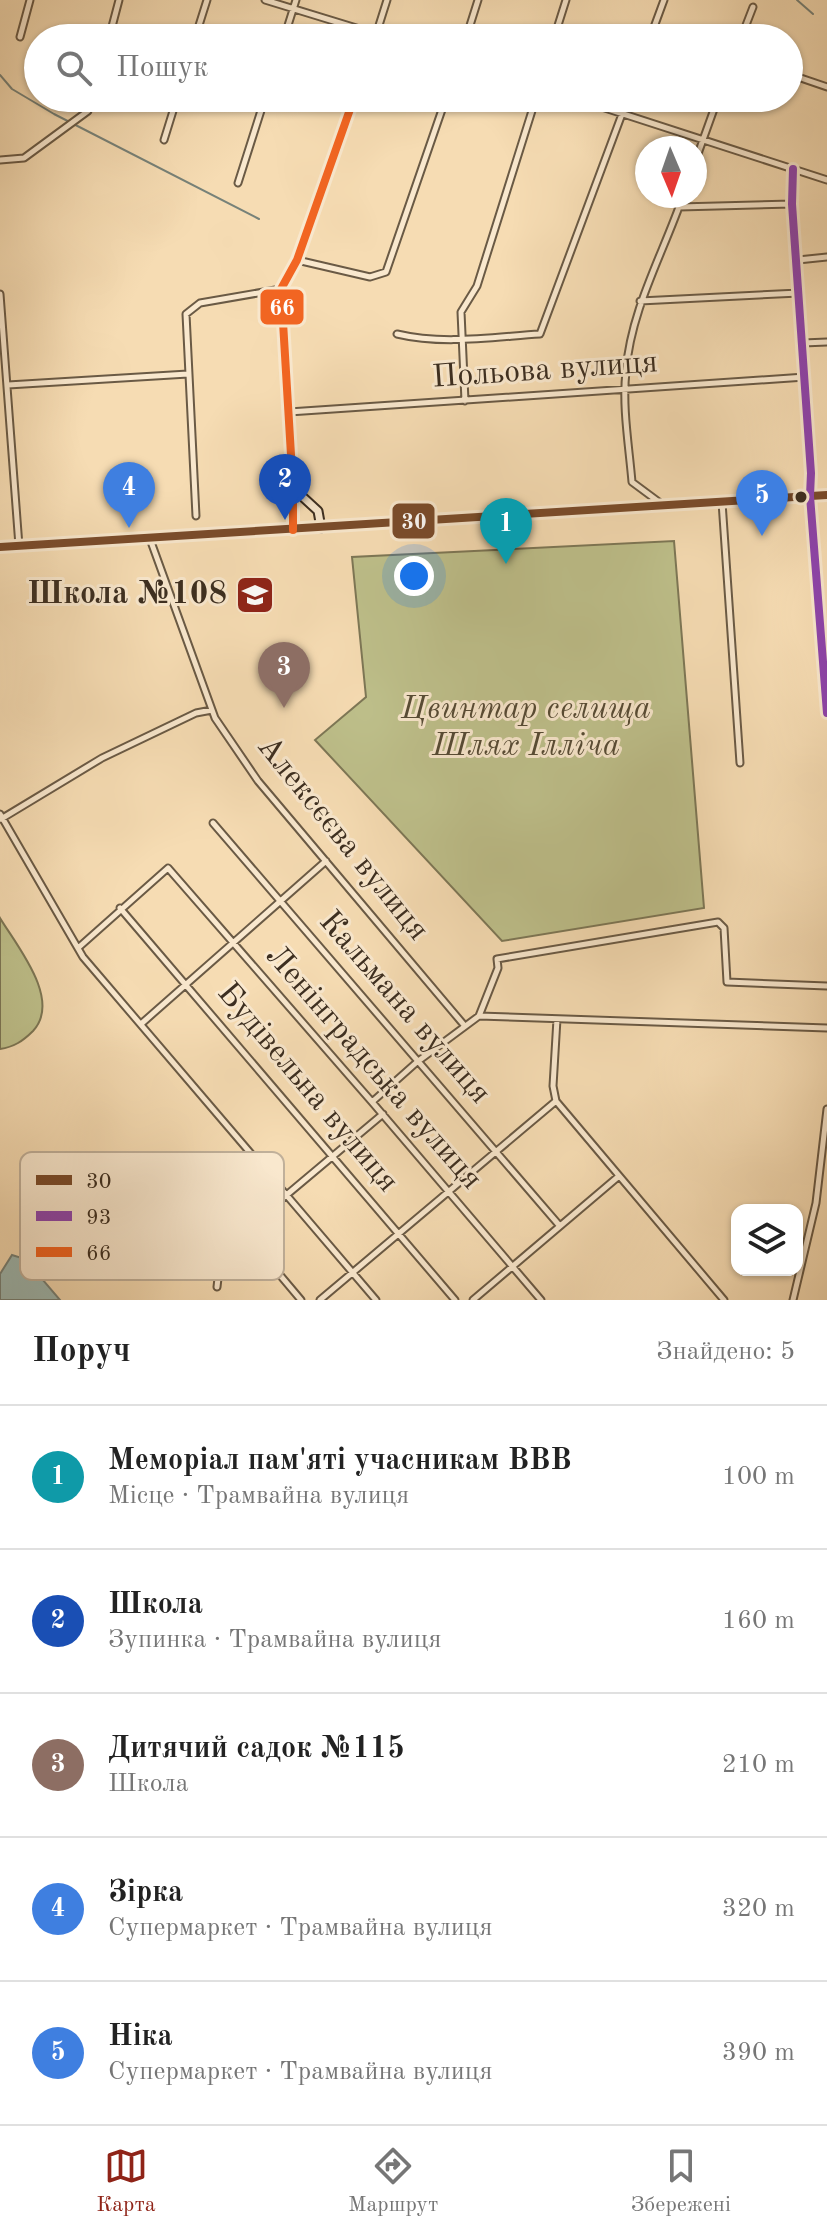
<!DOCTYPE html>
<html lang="uk">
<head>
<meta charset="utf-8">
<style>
  body { margin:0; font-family:"Old Standard TT",serif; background:#f2f2f2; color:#222 }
  .controls { position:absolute; right:24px; bottom:24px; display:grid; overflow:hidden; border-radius:16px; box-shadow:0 2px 6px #0004 }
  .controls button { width:72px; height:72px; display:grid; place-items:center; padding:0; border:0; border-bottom:2px solid #e0e0e0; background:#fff; color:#222; font:40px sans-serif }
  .compass { position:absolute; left:635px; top:136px; width:72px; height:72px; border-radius:50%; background:#fff; box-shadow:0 2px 6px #0004; rotate:178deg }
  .you { position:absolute; left:414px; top:576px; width:28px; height:28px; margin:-20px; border:6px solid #fff; border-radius:50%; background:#1a73e8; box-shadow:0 0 0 12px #1a73e833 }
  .badge { display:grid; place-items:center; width:52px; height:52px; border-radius:50%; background:#8f2418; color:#fff; font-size:26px; font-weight:700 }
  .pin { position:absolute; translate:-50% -66px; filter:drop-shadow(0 2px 4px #0008) }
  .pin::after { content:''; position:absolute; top:42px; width:28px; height:24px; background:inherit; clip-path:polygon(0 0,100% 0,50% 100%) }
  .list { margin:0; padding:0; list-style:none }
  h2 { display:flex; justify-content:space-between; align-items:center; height:104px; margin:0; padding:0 32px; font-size:34px }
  h2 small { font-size:26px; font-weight:400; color:#767676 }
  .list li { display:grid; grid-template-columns:52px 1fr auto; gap:24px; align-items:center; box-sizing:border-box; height:144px; padding:0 32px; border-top:2px solid #e0e0e0 }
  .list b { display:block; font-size:30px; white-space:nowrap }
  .list p { margin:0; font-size:26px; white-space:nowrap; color:#767676 }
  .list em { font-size:26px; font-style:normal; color:#767676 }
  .icon { flex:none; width:44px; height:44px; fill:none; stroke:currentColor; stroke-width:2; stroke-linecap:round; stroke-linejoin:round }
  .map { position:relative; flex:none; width:827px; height:1300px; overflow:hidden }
  .search { position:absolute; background:#fff; box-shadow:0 2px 6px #0004; left:24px; right:24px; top:24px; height:88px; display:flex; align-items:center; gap:20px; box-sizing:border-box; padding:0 28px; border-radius:44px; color:#767676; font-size:30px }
  .sheet { height:824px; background:#fff }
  nav { display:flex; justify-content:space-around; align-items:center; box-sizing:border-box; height:112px; border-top:2px solid #e0e0e0; background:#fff; font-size:22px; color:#767676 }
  nav a { display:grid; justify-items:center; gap:4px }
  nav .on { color:#8f2418 }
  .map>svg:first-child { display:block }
  .green { fill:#bec08b; stroke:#7d7756; stroke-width:2 }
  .water { fill:#9ebab4; stroke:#778279; stroke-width:2 }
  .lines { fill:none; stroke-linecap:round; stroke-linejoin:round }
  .stream { stroke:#778279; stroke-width:2 }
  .street-casing { stroke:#6a5a45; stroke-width:9 }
  .secondary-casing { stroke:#3c2e20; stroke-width:11 }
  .street { stroke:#f9e8ce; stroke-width:5 }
  .secondary { stroke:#f9e8ce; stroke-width:7 }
  .bus-1-casing { stroke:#f9e8ce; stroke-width:14 }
  .bus-2-casing { stroke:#f9e8ce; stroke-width:14 }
  .bus-3-casing { stroke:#f9e8ce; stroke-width:14 }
  .bus-1 { stroke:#7a4b2a; stroke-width:8 }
  .bus-2 { stroke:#8e44ad; stroke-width:8 }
  .bus-3 { stroke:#f26522; stroke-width:8 }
  .bus-dot { fill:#3c2e20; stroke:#f9e8ce; stroke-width:3 }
  .labels { text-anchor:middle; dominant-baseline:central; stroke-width:6; stroke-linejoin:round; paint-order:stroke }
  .street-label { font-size:32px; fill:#3c2e20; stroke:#f9e8ce }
  .poi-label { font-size:32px; font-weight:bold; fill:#3c2e20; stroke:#f9e8ce; text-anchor:end }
  .park-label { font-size:32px; font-style:italic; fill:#564b35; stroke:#f9e8ce }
  .key { fill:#f9e8ce; stroke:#c0b09a; stroke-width:2 }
  .key-label { font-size:22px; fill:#3c2e20 }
  .line-badge { stroke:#f9e8ce; stroke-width:3 }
  .badge-label { font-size:22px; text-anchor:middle; font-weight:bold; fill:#fff }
</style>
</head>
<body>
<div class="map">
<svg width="827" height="1300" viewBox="0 0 827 1300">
  <rect width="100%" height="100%" fill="#f6dcb3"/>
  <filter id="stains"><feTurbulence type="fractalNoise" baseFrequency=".0025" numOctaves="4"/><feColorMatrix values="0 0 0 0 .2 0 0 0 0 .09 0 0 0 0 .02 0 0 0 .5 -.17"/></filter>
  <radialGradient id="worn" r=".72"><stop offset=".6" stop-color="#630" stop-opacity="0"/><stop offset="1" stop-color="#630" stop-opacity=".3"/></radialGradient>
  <path class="green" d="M674 541 704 908 502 941 315 740 366 697 352 557Z
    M0 918C17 946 62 1000 33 1031 23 1041 14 1047 0 1049Z"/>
  <path class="water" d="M12 1255 25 1259 60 1300H0V1274Z"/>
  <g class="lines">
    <path class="stream" d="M797 0 813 14
      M0 75 12 89 54 114 259 219"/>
    <g class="street-casing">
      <path id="street" d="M265 0 389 38
        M20 37 30 0
        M109 38 119 0
        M195 38 207 0
        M284 38 296 0
        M375 38 387 0
        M466 38 478 0
        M554 38 566 0
        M650 38 664 0
        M741 38 753 7
        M789 74 827 87
        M574 98 827 180
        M164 140 177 98
        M0 160 24 158 88 111 91 98
        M695 162 718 98
        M793 169 792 204 811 473 810 496 827 495
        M238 183 265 98
        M679 207 792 204
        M297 260 370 277 386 272 446 98
        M798 260 827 257
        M0 294 19 546
        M640 301 799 293
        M397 334C443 345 493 337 540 334L628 98
        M803 343 827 342
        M8 385 188 374
        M465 401 461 312 477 286 536 98
        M289 412 805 377
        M293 488 281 289 297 260 354 98
        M722 502 740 763
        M663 505 632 482C629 446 622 407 626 371 631 309 663 254 683 196
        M196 516 186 314 200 303 281 289
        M150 539 215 718 258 781 464 1025
        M0 814 83 957 376 1300
        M1 819 102 758 196 713 212 710
        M213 823 559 1225
        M120 908 455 1300
        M78 948 168 868 372 1102 541 1300
        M479 1016 498 968 497 959 718 922 724 928 727 982 827 986
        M557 1019 553 1086 556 1101 724 1300
        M141 1024 326 861
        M372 1102 417 1062 479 1016 827 1028
        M243 1231 301 1300
        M217 1287 221 1252 227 1245 383 1114
        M320 1300 556 1101
        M473 1300 619 1176
        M793 1300 816 1203 827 1109"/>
    </g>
    <g class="secondary-casing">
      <path id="secondary" d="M293 488 318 511 321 528
        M293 530V488
        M0 547 810 496 827 713"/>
    </g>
    <use href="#street" class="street"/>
    <use href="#secondary" class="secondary"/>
    <g class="bus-1-casing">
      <path id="bus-1" d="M0 547 827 495"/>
    </g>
    <g class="bus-2-casing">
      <path id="bus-2" d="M793 169 792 204 811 473 810 496 827 713"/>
    </g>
    <g class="bus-3-casing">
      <path id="bus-3" d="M293 530V488L281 289 297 260 354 98"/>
    </g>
    <use href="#bus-1" class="bus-1"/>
    <use href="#bus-2" class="bus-2"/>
    <use href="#bus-3" class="bus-3"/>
  </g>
  <defs>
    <g id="school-square" transform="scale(2)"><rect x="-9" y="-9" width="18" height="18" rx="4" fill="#8f2418" stroke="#f9e8ce"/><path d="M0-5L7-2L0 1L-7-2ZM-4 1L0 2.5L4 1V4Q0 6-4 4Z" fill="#fff"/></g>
  </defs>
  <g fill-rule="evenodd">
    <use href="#school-square" x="255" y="595"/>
  </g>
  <circle class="bus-dot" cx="801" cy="497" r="7"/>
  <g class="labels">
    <g class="street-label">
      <text transform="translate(545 371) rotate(-4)">Польова вулиця</text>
      <text transform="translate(342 839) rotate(51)">Алексєєва вулиця</text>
      <text transform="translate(404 1008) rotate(49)">Кальмана вулиця</text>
      <text transform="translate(373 1068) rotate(49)">Ленінградська вулиця</text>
      <text transform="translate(307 1088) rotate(50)">Будівельна вулиця</text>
    </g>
    <g class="poi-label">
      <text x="227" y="595">Школа №108</text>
    </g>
    <g class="park-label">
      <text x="526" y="710">Цвинтар селища<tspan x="526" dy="37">Шлях Ілліча</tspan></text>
    </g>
  </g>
  <rect x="20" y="1152" width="264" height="128" rx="12" class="key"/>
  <rect x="36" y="1175" width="36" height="10" fill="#7a4b2a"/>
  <rect x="36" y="1211" width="36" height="10" fill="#8e44ad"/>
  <rect x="36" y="1247" width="36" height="10" fill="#f26522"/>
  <g class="key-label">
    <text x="86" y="1188">30</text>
    <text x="86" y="1224">93</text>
    <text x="86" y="1260">66</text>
  </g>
  <g class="line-badge">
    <rect x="259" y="288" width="46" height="38" rx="8" fill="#f26522"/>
    <rect x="391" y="502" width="45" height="38" rx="8" fill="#7a4b2a"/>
  </g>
  <g class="badge-label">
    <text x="282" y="315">66</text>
    <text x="414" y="529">30</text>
  </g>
  <rect width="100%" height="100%" filter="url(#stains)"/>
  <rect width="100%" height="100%" fill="url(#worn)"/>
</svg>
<div class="controls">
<button><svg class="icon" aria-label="layers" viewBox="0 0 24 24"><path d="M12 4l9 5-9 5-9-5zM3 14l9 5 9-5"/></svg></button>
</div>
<svg class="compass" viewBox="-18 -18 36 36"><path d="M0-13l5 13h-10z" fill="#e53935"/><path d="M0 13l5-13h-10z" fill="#767676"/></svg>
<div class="you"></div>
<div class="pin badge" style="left:506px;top:564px;background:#0f9aa8">1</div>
<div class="pin badge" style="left:285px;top:520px;background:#1a4fb4">2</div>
<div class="pin badge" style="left:284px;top:708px;background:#8d6e63">3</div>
<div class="pin badge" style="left:129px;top:528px;background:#3f7fe0">4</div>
<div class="pin badge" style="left:762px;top:536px;background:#3f7fe0">5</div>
<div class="search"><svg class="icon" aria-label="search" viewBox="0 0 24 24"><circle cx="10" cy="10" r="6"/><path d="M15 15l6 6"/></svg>Пошук</div>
</div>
<section class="sheet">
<h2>Поруч<small>Знайдено: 5</small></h2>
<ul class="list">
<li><span class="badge" style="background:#0f9aa8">1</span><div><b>Меморіал пам'яті учасникам ВВВ</b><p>Місце · Трамвайна вулиця</p></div><em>100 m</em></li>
<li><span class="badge" style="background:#1a4fb4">2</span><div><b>Школа</b><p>Зупинка · Трамвайна вулиця</p></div><em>160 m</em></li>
<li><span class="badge" style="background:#8d6e63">3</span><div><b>Дитячий садок №115</b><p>Школа</p></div><em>210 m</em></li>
<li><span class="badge" style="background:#3f7fe0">4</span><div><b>Зірка</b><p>Супермаркет · Трамвайна вулиця</p></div><em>320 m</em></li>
<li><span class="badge" style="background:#3f7fe0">5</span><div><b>Ніка</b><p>Супермаркет · Трамвайна вулиця</p></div><em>390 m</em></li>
</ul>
</section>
<nav>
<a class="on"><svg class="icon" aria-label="map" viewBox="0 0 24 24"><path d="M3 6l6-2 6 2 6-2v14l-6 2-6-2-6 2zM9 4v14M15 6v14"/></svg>Карта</a>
<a><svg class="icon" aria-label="directions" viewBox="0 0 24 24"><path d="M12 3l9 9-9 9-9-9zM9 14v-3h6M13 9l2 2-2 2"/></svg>Маршрут</a>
<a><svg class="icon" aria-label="saved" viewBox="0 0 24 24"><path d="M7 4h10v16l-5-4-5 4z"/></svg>Збережені</a>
</nav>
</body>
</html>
